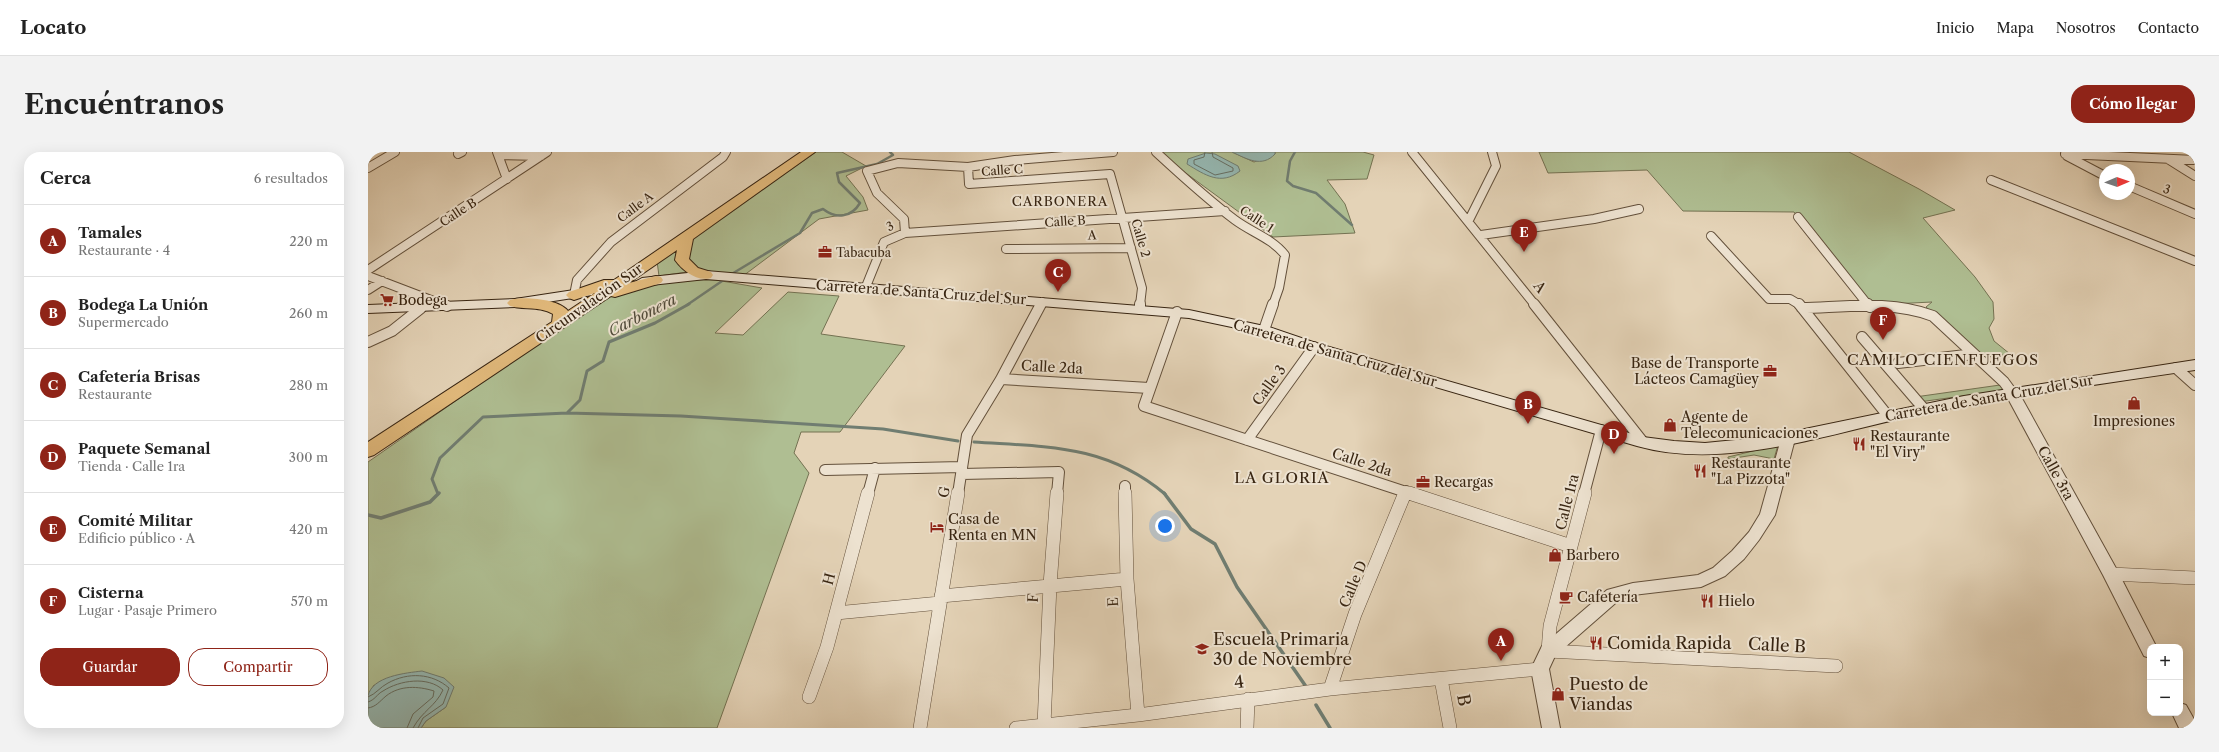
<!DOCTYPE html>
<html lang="es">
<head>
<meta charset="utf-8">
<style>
  body { margin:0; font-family:"Libre Caslon Text",serif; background:#f2f2f2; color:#222 }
  .controls { position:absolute; right:12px; bottom:12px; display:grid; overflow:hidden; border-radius:8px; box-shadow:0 4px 16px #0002 }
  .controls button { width:36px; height:36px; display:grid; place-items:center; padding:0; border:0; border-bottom:1px solid #e0e0e0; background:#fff; color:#222; font:20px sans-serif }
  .compass { position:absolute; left:1731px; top:12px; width:36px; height:36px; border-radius:50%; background:#fff; box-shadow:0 4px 16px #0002; rotate:88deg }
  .you { position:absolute; left:797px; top:374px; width:14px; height:14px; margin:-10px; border:3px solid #fff; border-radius:50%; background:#1a73e8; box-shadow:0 0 0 6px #1a73e833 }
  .badge { display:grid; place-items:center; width:26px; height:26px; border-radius:50%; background:#8f2418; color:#fff; font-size:13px; font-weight:700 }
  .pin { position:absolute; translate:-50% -33px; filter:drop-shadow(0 1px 2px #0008) }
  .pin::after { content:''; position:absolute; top:21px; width:14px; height:12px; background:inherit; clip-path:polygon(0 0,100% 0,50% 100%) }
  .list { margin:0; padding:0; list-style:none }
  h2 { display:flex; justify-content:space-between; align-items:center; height:52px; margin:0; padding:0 16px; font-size:17px }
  h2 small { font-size:13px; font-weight:400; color:#767676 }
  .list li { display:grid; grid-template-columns:26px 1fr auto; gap:12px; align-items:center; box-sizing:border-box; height:72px; padding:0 16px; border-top:1px solid #e0e0e0 }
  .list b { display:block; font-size:15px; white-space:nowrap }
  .list p { margin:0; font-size:13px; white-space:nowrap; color:#767676 }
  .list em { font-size:13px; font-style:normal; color:#767676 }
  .actions { display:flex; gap:8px; padding:12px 16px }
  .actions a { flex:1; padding:9px 0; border:1px solid #8f2418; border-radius:16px; text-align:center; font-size:14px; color:#8f2418 }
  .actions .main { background:#8f2418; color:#fff }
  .map { position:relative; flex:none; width:1827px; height:576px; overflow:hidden; border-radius:16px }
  header { display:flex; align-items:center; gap:24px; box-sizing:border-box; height:56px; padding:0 20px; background:#fff; border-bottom:1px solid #e0e0e0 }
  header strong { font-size:19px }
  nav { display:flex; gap:22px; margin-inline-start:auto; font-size:14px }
  .intro { display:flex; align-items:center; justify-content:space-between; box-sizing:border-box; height:96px; padding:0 24px }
  h1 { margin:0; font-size:28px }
  .button { padding:10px 18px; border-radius:16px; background:#8f2418; color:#fff; font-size:14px; font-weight:700 }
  main { display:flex; gap:24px; padding:0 24px }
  aside { flex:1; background:#fff; border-radius:16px; box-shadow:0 4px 16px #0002 }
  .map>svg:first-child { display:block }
  .green { fill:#afbe92; stroke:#747252 }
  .water { fill:#95b7b1; stroke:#707d71 }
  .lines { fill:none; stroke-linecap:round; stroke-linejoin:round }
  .shore { stroke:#666e62; stroke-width:1 }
  .stream-far2 { stroke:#707d71; stroke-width:2.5 }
  .stream-far1 { stroke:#707d71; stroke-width:3 }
  .stream { stroke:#707d71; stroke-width:3.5 }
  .minor-far2-casing { stroke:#63503b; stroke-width:10 }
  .minor-far1-casing { stroke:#63503b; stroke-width:12 }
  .minor-casing { stroke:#63503b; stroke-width:14 }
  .tertiary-casing { stroke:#63503b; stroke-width:2 }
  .secondary-casing { stroke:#382512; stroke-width:2 }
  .primary-casing { stroke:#382512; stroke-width:2 }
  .minor-far2 { stroke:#ede2d0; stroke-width:8 }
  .minor-far1 { stroke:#ede2d0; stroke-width:10 }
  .minor { stroke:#ede2d0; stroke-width:13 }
  .tertiary { fill:#ede2d0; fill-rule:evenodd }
  .secondary { fill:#ede2d0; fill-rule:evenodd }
  .primary { fill:#e2ba7c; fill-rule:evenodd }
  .labels { text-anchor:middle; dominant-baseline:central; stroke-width:4; stroke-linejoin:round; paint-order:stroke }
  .far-street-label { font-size:12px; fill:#382512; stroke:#ede2d0 }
  .far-poi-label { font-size:12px; fill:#382512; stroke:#ede2d0; text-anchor:start }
  .far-neighbourhood-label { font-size:13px; letter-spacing:1px; fill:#382512; stroke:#ede2d0 }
  .street-label { font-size:14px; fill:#382512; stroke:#ede2d0 }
  .poi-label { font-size:14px; fill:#382512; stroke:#ede2d0; text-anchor:start }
  .water-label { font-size:15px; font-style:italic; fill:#4f4a3a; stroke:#ede2d0 }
  .neighbourhood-label { font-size:15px; letter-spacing:1px; fill:#382512; stroke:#ede2d0 }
  .near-poi-label { font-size:17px; fill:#382512; stroke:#ede2d0; text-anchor:start }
  .near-street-label { font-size:17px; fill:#382512; stroke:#ede2d0 }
</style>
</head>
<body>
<header>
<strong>Locato</strong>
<nav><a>Inicio</a><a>Mapa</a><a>Nosotros</a><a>Contacto</a></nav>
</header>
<div class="intro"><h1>Encuéntranos</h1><a class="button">Cómo llegar</a></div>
<main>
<aside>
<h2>Cerca<small>6 resultados</small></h2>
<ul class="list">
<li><span class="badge">A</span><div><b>Tamales</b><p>Restaurante · 4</p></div><em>220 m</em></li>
<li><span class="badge">B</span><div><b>Bodega La Unión</b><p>Supermercado</p></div><em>260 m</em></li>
<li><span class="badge">C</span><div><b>Cafetería Brisas</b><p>Restaurante</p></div><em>280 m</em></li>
<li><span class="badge">D</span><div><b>Paquete Semanal</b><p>Tienda · Calle 1ra</p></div><em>300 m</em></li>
<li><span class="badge">E</span><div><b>Comité Militar</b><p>Edificio público · A</p></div><em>420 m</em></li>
<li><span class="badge">F</span><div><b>Cisterna</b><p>Lugar · Pasaje Primero</p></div><em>570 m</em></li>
</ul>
<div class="actions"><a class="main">Guardar</a><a>Compartir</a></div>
</aside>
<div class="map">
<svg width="1827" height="576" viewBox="0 0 1827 576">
  <rect width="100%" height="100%" fill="#e4d3b7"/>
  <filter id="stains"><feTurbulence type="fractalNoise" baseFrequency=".005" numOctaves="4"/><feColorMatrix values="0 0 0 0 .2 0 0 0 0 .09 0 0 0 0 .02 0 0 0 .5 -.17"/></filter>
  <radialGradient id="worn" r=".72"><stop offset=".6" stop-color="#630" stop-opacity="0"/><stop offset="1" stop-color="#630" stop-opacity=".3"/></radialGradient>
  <path class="green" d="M448 0H474L498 14 478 24 495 45 500 58 451 67 375 124C361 122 326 122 321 107 319 102 323 92 324 86Z
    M789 0H864L886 10 907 2V0H995L1006 3 999 27 959 28 977 52 987 81 905 85Z
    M1171 0H1481L1551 37 1587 58 1555 66 1607 125 1625 150 1626 167 1621 176 1626 189 1642 202 1613 206 1558 155 1564 150 1504 153 1426 60 1315 59 1279 18 1180 21Z
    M309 96V111L319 120 291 124 289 109Z
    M312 128H348L394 136 347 181 375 183 420 140 471 144 453 182 537 194 472 280H433L426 301 441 321 349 576H53L58 569 78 555 6 533 0 543V310L231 149 262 137Z
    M1632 233 1638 238 1551 250 1547 245Z
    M1410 293 1406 307 1386 303 1360 307V305Z"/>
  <path class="water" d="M864 0H907V2C894 16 879 7 864 0Z
    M838 1 847 2 870 14 872 19C853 34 837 23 819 12L820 7Z
    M54 519 76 526 86 535 78 555 58 569 53 576H0C0 566 0 554 0 544 4 524 38 521 54 519Z"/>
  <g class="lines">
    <path class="shore" d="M837 0 836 5 826 8V12L847 23 865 19V16L845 5 844 0
      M0 545C8 542 12 535 20 531 40 520 64 521 81 536L75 552 55 566 50 576
      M0 550C7 548 9 542 15 539 32 528 60 524 75 538 67 555 55 558 45 576
      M0 556C8 555 12 549 18 544 32 533 50 534 66 539L65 545 45 562 39 576"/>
    <path class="stream-far2" d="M927 0 922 9 919 29 925 34 948 41 984 73
      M362 123 432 81 444 61 455 57C468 67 483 66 492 51L471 30 469 21 509 12 525 3 522 0
      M319 153 357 127"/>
    <path class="stream-far1" d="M199 261 313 264 515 277 590 289
      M606 290C679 295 737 292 797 342
      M70 342 64 327 72 306 115 265 199 261 212 248 219 219 235 209 241 190 287 171 321 152"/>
    <path class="stream" d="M796 341 823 377 847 392 869 435 939 536
      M0 363 13 366 62 350 71 341
      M948 553 962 576"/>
    <g class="minor-far2-casing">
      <path id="minor-far2" d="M129 0 139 27
        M788 0C814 24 839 47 867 68 883 80 905 87 917 103L911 136 905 153
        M1044 0 1167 153
        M90 2 94 0
        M1697 2 1827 8
        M131 3 173 4
        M1699 4 1737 24
        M1800 7 1827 24
        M600 15 601 32 742 22 774 136 772 153
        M0 16 27 0
        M1623 28 1827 109
        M1761 34 1827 62
        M1430 65 1500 153
        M1101 68 1128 14 1124 0
        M537 81 857 59
        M1113 83 1226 67 1271 57
        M1343 84 1401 147H1422L1432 153
        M638 97 763 96
        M0 118 179 0
        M0 124 76 153
        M497 137 516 90 537 81 536 67 509 41 499 19 530 11 600 15 647 8 745 0
        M0 138 14 129
        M206 143 209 128 243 90 355 5 358 0
        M672 153 674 150"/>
    </g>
    <g class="minor-far1-casing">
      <path id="minor-far1" d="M74 152 79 154
        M1166 152 1275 290
        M1431 152 1520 264
        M1500 152 1502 155
        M1434 156C1477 155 1524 148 1565 164L1636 230 1644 241
        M772 157V152
        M809 160 776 254 1044 342
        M896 178 905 152
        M1494 185 1556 257
        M0 190 24 179 53 156
        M1530 211 1606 202
        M1808 216 1827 233
        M633 227 781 236
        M879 288 946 195
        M457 318 594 315
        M594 322 691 320 689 342
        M757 334V342
        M500 342 507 316
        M590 342 599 283 633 227 673 152
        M1037 342 1038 339
        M1216 342 1233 278"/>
    </g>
    <g class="minor-casing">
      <path id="minor" d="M757 341 759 427 770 563
        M1041 341 1203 394
        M1217 341 1182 474 1180 499 1468 514
        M1743 422 1827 426
        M573 444 759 427
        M468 461 572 451
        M1073 527 1082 576
        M962 537 987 462 1037 341
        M441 545 459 495 500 341
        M676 573 682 433 689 341
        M552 576 590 341
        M648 576 770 563 962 537 1172 517
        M879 576 880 547"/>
    </g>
    <g class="tertiary-casing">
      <path id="tertiary" d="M1644 237 1651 241 1749 418 1788 494 1782 495V506L1776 504 1735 423 1637 241Z
        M1420 282 1425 284 1427 287 1407 363 1391 388 1376 407 1357 424 1333 435 1265 443 1251 448 1187 504 1181 517 1192 576H1174L1163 517 1174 494 1239 438 1265 431 1330 423 1345 416 1364 399 1381 380 1392 362 1413 287 1415 284Z
        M1812 551 1818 553 1827 569V576H1811L1804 561H1812Z"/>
    </g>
    <g class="secondary-casing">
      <path id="secondary" d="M338 119 821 158 901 175 951 192 1275 285 1306 289 1337 291 1398 285 1596 244 1827 208V218C1737 231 1647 244 1558 261 1468 279 1360 320 1269 294L941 198 892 181 821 166 338 127 274 134 267 130 274 126Z
        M219 136 226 140 224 143 147 155 0 161V153L147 147Z"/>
    </g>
    <g class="primary-casing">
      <path id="primary" d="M433 0H447L325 87 321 107 330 116 343 120 345 123 343 126C329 130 315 119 307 108L309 98 261 131 288 124 293 125 295 128 293 131 247 145 243 144 6 303 0 305V290L184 170 185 162C172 154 156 158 142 154L139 151 142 148C155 144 191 147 200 159L227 141 206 148 201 146 198 143 201 140 236 128H246Z"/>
    </g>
    <use href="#minor-far2" class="minor-far2"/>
    <use href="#minor-far1" class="minor-far1"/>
    <use href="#minor" class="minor"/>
    <use href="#tertiary" class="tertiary"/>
    <use href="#secondary" class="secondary"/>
    <use href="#primary" class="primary"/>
  </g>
  <defs>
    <g id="office-bare" transform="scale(1.08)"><path d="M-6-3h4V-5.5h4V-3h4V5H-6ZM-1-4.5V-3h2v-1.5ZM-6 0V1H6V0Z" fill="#8f2418" stroke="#ede2d0" stroke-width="2.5" paint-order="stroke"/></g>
    <g id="supermarket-bare" transform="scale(1.08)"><path d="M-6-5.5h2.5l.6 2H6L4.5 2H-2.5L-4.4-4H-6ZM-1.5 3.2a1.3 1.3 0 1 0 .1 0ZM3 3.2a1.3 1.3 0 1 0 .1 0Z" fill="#8f2418" stroke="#ede2d0" stroke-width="2.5" paint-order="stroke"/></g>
    <g id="shop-bare" transform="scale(1.08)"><path d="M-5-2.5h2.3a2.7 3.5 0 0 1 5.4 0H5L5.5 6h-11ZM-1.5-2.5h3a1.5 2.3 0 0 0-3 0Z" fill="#8f2418" stroke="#ede2d0" stroke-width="2.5" paint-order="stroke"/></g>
    <g id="restaurant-bare" transform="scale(1.08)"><path d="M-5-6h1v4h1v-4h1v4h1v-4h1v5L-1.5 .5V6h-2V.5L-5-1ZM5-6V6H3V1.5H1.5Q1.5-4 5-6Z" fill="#8f2418" stroke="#ede2d0" stroke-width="2.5" paint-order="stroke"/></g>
    <g id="hotel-bare" transform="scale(1.08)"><path d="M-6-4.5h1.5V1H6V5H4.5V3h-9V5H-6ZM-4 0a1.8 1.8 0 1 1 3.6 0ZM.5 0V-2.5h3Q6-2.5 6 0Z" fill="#8f2418" stroke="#ede2d0" stroke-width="2.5" paint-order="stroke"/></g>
    <g id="cafe-bare" transform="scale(1.08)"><path d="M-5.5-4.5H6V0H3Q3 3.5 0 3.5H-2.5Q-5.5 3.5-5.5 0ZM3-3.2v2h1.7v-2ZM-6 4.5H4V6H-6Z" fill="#8f2418" stroke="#ede2d0" stroke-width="2.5" paint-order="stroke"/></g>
    <g id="school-bare" transform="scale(1.08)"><path d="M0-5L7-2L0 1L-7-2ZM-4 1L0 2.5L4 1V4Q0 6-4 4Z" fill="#8f2418" stroke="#ede2d0" stroke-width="2.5" paint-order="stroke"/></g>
  </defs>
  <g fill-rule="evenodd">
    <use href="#office-bare" x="457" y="100"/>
    <use href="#supermarket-bare" x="19" y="148"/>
    <use href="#office-bare" x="1402" y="219"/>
    <use href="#shop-bare" x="1766" y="251"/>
    <use href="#shop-bare" x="1302" y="273"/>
    <use href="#restaurant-bare" x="1491" y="292"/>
    <use href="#restaurant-bare" x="1332" y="319"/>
    <use href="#office-bare" x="1055" y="330"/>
    <use href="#hotel-bare" x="569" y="375"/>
    <use href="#shop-bare" x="1187" y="403"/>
    <use href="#cafe-bare" x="1198" y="445"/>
    <use href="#restaurant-bare" x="1339" y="449"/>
    <use href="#restaurant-bare" x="1228" y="491"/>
    <use href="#school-bare" x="834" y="497"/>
    <use href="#shop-bare" x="1190" y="542"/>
  </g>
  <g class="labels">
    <g class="far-street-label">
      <text transform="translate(634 18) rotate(-4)">Calle C</text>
      <text transform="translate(1799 37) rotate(22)">3</text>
      <text transform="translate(267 55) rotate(-37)">Calle A</text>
      <text transform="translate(90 60) rotate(-33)">Calle B</text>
      <text transform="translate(889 67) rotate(33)">Calle 1</text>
      <text transform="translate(697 69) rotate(-4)">Calle B</text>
      <text transform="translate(522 74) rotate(-24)">3</text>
      <text transform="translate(724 83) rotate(-1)">A</text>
      <text transform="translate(773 86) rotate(74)">Calle 2</text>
    </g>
    <g class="far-poi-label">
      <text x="468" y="100">Tabacuba</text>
    </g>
    <g class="far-neighbourhood-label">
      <text x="692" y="49">CARBONERA</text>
    </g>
    <g class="street-label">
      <text transform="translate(1172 135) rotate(52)">A</text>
      <text transform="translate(553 140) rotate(4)">Carretera de Santa Cruz del Sur</text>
      <text transform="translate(221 151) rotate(-35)">Circunvalación Sur</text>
      <text transform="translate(967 201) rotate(16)">Carretera de Santa Cruz del Sur</text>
      <text transform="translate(684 215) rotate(3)">Calle 2da</text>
      <text transform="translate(901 233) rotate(-54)">Calle 3</text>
      <text transform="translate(1621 246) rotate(-10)">Carretera de Santa Cruz del Sur</text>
      <text transform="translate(994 310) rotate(18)">Calle 2da</text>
      <text transform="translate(1688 321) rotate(61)">Calle 3ra</text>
      <text transform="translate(576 340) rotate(-80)">G</text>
      <text transform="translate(1199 350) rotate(-76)">Calle 1ra</text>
      <text transform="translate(461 427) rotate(-75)">H</text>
      <text transform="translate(985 432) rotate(-67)">Calle D</text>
      <text transform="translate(665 446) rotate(-87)">F</text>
      <text transform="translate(745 450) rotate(-94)">E</text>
    </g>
    <g class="poi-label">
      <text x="30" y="148">Bodega</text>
      <text x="1391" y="211" text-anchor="end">Base de Transporte<tspan x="1391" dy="16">Lácteos Camagüey</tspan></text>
      <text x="1313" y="265">Agente de<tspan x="1313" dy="16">Telecomunicaciones</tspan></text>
      <text x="1766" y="269" text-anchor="middle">Impresiones</text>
      <text x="1502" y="284">Restaurante<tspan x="1502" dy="16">"El Viry"</tspan></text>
      <text x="1343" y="311">Restaurante<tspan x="1343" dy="16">"La Pizzota"</tspan></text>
      <text x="1066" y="330">Recargas</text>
      <text x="580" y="367">Casa de<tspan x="580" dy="16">Renta en MN</tspan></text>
      <text x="1198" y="403">Barbero</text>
      <text x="1209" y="445">Cafetería</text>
      <text x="1350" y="449">Hielo</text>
    </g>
    <g class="water-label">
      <text transform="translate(274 163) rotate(-27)">Carbonera</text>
    </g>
    <g class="neighbourhood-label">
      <text x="1575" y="207">CAMILO CIENFUEGOS</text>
      <text x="914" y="325">LA GLORIA</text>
    </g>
    <g class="near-poi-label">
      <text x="845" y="487">Escuela Primaria<tspan x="845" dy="20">30 de Noviembre</tspan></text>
      <text x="1239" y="491">Comida Rapida</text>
      <text x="1201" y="532">Puesto de<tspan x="1201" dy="20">Viandas</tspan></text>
    </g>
    <g class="near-street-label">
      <text transform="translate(1409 493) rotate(3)">Calle B</text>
      <text transform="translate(871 530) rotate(-8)">4</text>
      <text transform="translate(1096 548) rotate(80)">B</text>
    </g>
  </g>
  <rect width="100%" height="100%" filter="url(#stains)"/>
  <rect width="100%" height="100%" fill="url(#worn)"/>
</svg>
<div class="controls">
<button>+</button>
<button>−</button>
</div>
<svg class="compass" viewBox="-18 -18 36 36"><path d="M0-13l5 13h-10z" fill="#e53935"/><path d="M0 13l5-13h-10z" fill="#767676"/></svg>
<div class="you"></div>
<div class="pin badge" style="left:1133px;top:509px">A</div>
<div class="pin badge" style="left:1160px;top:272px">B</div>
<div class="pin badge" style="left:690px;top:140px">C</div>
<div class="pin badge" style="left:1246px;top:302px">D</div>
<div class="pin badge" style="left:1156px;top:100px">E</div>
<div class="pin badge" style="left:1515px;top:188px">F</div>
</div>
</main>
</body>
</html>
